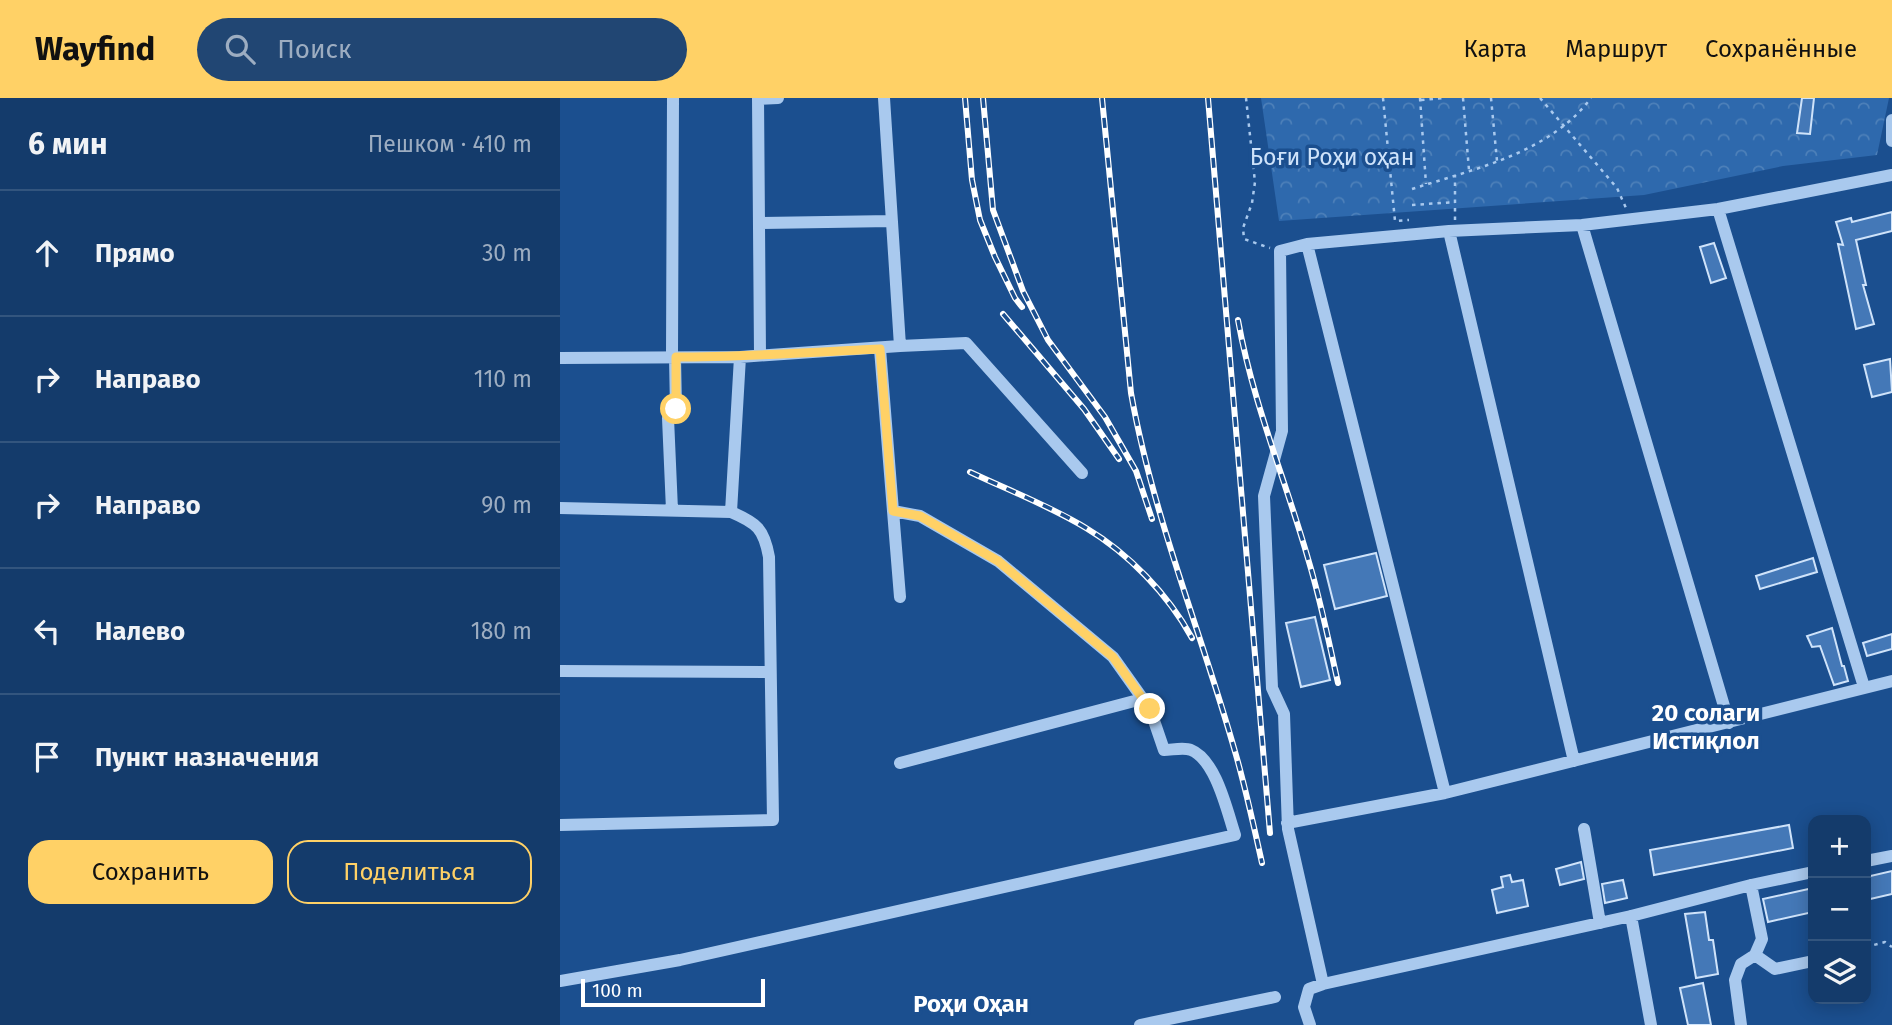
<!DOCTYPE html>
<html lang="ru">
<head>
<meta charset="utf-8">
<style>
  body { margin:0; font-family:"Fira Sans",sans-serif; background:#214673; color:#f1f3f6 }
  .controls { position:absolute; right:21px; bottom:21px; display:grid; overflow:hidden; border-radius:14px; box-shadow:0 4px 18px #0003 }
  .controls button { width:63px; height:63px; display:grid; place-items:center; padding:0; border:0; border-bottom:2px solid #33557e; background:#143b6b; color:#f1f3f6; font:35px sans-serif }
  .scale { position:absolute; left:21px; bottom:18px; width:184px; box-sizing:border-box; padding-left:7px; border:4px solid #fff; border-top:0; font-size:19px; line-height:24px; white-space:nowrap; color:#fff; -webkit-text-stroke:5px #1b4f8f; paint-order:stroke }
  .stop { position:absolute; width:21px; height:21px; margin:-16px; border:5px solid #ffd166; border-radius:50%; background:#fff }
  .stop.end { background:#ffd166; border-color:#fff; box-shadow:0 2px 7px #0008 }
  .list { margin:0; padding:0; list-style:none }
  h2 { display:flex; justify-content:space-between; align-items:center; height:91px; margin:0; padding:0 28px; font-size:30px }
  h2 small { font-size:23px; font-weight:400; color:#9dadc1 }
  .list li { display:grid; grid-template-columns:46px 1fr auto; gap:21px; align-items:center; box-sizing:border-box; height:126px; padding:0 28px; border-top:2px solid #33557e }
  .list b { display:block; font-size:26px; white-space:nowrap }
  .list em { font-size:23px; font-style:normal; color:#9dadc1 }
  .actions { display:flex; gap:14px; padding:21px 28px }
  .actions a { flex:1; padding:16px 0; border:2px solid #ffd166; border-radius:21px; text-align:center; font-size:24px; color:#ffd166 }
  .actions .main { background:#ffd166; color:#111 }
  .icon { flex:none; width:38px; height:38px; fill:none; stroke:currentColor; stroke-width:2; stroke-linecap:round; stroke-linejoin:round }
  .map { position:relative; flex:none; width:1332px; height:927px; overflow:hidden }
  header { display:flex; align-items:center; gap:42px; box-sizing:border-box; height:98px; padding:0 35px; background:#ffd166; color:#111 }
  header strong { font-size:33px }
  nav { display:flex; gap:38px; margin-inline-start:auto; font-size:24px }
  .search { width:490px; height:63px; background:#214673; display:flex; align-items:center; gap:18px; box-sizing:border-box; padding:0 24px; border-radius:38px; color:#9dadc1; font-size:26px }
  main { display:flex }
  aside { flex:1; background:#143b6b }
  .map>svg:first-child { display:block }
  .park { fill:url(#park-crowns) }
  .building { fill:#4478b7; stroke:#cfe3fa; stroke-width:2 }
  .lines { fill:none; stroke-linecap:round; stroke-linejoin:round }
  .path { stroke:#a9c9ee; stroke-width:2.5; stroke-dasharray:3.5 5; stroke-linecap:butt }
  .minor { stroke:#a9c9ee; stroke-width:12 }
  .rail-casing { stroke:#fff; stroke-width:6 }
  .rail { stroke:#1b4f8f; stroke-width:3.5; stroke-dasharray:10; stroke-linecap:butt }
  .route { stroke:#ffd166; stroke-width:9 }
  .labels { text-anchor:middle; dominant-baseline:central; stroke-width:7; stroke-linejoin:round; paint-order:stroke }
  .park-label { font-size:23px; fill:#cfe3fa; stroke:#1b4f8f }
  .neighbourhood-label { font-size:24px; font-weight:bold; fill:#fff; stroke:#1b4f8f }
</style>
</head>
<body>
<header>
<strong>Wayfind</strong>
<div class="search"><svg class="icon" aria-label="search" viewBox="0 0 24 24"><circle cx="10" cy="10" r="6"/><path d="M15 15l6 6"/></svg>Поиск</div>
<nav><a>Карта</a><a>Маршрут</a><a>Сохранённые</a></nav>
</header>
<main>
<aside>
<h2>6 мин<small>Пешком · 410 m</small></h2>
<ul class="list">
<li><svg class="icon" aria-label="ahead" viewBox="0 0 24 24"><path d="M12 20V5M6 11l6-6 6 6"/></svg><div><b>Прямо</b></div><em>30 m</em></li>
<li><svg class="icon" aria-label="right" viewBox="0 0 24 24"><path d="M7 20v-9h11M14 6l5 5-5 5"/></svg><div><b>Направо</b></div><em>110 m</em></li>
<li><svg class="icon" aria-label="right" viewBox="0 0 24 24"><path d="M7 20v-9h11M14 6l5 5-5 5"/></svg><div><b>Направо</b></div><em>90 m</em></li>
<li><svg class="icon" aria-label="left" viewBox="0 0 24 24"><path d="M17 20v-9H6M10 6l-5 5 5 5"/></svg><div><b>Налево</b></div><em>180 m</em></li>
<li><svg class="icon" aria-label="arrive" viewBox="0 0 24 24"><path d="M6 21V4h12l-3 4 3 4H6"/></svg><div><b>Пункт назначения</b></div></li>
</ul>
<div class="actions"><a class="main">Сохранить</a><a>Поделиться</a></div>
</aside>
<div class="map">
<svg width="1332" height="927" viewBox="0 0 1332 927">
  <defs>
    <pattern id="park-crowns" width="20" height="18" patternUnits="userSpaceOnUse" patternTransform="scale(1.75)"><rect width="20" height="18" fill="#2e69ad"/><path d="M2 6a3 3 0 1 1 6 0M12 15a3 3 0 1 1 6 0" fill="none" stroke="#4d80b9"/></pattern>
  </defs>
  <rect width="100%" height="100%" fill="#1b4f8f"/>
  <path class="park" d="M701 0H1329L1317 57 1223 68 1084 97 719 123Z"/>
  <path class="building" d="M1242 0H1254L1250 36 1237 35Z
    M1332 114V133L1296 142 1306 187H1303L1314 226 1296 231 1278 146 1283 147 1276 124 1291 120 1292 124Z
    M1154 145 1166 180 1151 185 1140 149Z
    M1330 261 1332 294 1312 299 1304 267Z
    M816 455 827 498 775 511 764 467Z
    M1253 460 1257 474 1200 491 1196 478Z
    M755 519 770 582 741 589 726 525Z
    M1272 530 1282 568H1284L1288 583 1274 587 1260 548 1252 549 1247 538Z
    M1332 536V551L1307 558 1303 545Z
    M1229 727 1233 750 1094 777 1090 752Z
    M1021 764 1024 781 1000 787 996 771Z
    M1332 773V796L1306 802V779Z
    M950 777 952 784 963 782 968 808 937 815 932 792 943 789 941 779Z
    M1063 782 1067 800 1045 805 1042 786Z
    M1253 790V814L1208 824 1203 801Z
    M1145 814 1149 842H1153L1158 876 1136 880 1125 816Z
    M1143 885 1151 927H1128L1120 890Z"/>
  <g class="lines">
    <path class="path" d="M686 0 695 84 692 105 683 130 684 141 710 150
      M823 0 835 123 849 122
      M860 0 866 86
      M903 0 909 72
      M931 0 937 63
      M980 0 1057 90 1066 110
      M861 2 883 0
      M852 91C914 71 990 55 1031 0
      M852 107 895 104
      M895 122V77
      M1306 849 1325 844 1332 849"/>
    <path class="minor" d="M198 0 200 256
      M198 1 218 0
      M1332 22V43
      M1158 111 1304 589
      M199 125 332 123
      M1022 127 1169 625
      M889 133 1014 663
      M747 146 885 695
      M340 248 406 245 522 375
      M112 259 113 0
      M0 260 180 259 340 248 324 0
      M0 410 171 414
      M112 412 108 320 116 311 115 259
      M333 413 340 499
      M0 573 210 574
      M340 665 582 601
      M727 725 885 695 1332 583
      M0 727 213 722 209 459C204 431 197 425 171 414L180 259
      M1024 731 1040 825
      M1306 763 1332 758
      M1071 818 1091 927
      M1195 857 1215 871 1253 863
      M0 883 120 862 675 737C667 713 656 662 631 652 624 649 612 652 604 652L590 611 553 559 438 463 360 418 333 413 320 251
      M763 886 728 731 724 616 712 590 704 398 722 333 720 153 747 146 889 133 1022 127 1158 111 1332 77
      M580 927 715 899
      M750 927 744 909 749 891 763 886 1071 818 1191 787 1253 774
      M1181 927 1175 882 1181 866 1195 857 1202 841 1191 787"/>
    <g class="rail-casing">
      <path id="rail" d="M405 0 412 82 420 122 435 159 455 200 462 209
        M423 0 433 112 463 193 488 242 545 319 576 373 592 421
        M542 0 571 295C593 419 642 536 676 657 686 692 694 729 702 765
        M648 0 710 735
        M443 216 524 311 559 361
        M678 222C693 306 726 383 749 464 761 504 769 545 778 585
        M410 374C448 392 490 408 526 430 568 455 608 496 632 540"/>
    </g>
    <use href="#rail" class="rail"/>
  </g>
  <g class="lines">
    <path class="route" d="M116 311V259C184 259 252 254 320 251L333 413 360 418 438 463 553 559 590 611"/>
  </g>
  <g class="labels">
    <g class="park-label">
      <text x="772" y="59">Боғи Роҳи оҳан</text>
    </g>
    <g class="neighbourhood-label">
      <text x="1146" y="615">20 солаги<tspan x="1146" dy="28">Истиқлол</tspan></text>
      <text x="411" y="906">Роҳи Оҳан</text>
    </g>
  </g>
</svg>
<div class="controls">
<button>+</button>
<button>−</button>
<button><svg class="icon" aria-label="layers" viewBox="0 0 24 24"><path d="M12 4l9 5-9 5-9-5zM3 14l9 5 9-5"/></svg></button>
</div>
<div class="scale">100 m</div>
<div class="stop" style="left:116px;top:311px"></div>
<div class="stop end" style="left:590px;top:611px"></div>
</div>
</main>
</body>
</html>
